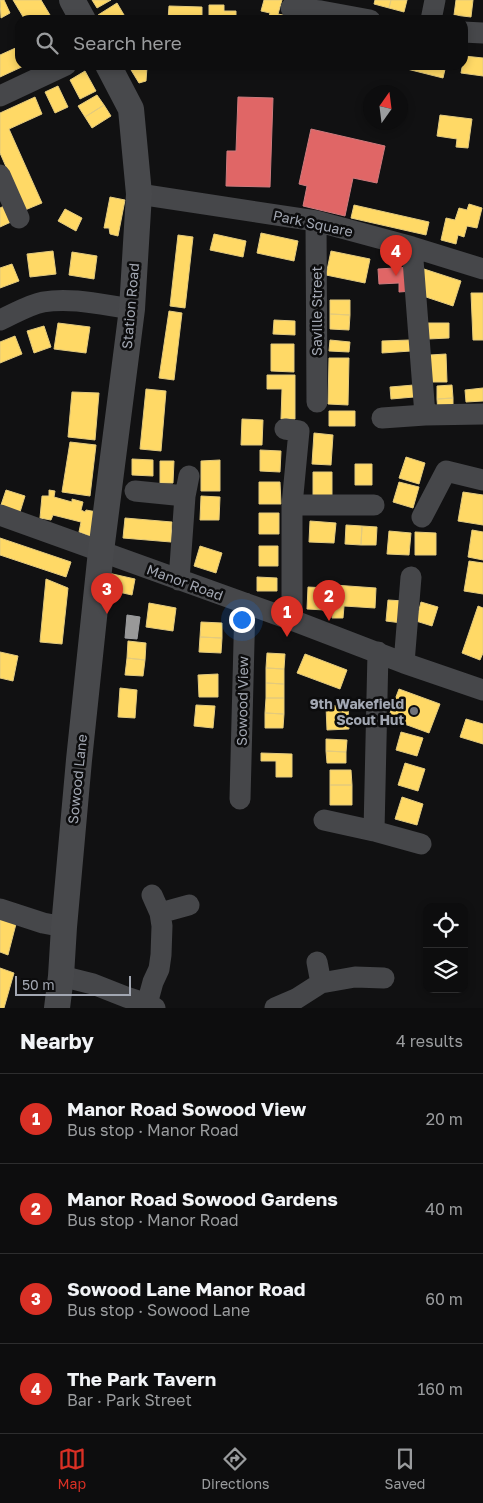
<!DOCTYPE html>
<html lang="en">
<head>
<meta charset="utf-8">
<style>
  body { margin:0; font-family:"Golos Text",sans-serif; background:#1b1b1c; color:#f1f3f6 }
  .controls { position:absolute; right:15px; bottom:15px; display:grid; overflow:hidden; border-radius:10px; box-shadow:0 2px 8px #0003 }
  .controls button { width:45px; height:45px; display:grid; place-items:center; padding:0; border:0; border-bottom:1px solid #2d2d2e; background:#0d0d0e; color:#f1f3f6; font:25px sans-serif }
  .compass { position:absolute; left:363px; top:85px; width:45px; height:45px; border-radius:50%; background:#0d0d0e; box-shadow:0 2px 8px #0003; rotate:14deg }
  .scale { position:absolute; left:15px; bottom:12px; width:116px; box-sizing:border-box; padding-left:5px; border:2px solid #a2a7b2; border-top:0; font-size:14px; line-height:18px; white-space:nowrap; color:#a2a7b2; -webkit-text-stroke:4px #0c0c0d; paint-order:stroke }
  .you { position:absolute; left:241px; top:619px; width:18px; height:18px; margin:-12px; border:4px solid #fff; border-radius:50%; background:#1a73e8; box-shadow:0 0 0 8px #1a73e833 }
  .badge { display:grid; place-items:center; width:32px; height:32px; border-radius:50%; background:#d93025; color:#fff; font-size:16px; font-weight:700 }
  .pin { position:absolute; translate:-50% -41px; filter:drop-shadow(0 1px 2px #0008) }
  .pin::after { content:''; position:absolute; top:26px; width:18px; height:15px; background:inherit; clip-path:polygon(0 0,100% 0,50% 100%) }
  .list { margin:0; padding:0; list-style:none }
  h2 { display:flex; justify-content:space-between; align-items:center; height:65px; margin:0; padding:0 20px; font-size:21px }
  h2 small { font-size:16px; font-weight:400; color:#9a9c9e }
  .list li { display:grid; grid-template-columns:32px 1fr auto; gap:15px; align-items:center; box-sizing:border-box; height:90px; padding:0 20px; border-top:1px solid #2d2d2e }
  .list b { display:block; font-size:19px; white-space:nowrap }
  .list p { margin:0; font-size:16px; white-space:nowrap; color:#9a9c9e }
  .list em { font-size:16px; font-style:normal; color:#9a9c9e }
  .icon { flex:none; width:28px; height:28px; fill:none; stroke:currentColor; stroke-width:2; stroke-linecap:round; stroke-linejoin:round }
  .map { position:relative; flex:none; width:483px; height:1008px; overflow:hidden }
  .search { position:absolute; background:#0d0d0e; box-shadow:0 2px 8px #0003; left:15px; right:15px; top:15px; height:55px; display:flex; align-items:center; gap:12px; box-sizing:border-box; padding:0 18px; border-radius:15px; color:#9a9c9e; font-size:19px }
  .sheet { height:425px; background:#0d0d0e }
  nav { display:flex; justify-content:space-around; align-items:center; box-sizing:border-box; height:70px; border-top:1px solid #2d2d2e; background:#0d0d0e; font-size:14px; color:#9a9c9e }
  nav a { display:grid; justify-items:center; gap:2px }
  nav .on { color:#d93025 }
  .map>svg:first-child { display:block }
  .homes { fill:#ffd966; stroke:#e3ca7d }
  .shops { fill:#e06666; stroke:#cd7a7d }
  .industry { fill:#999; stroke:#9c9da0 }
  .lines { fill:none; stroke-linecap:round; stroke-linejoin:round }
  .minor { stroke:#46474a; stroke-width:21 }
  .major { stroke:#48494c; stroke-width:26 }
  .poi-dot { fill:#6f727a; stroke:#0c0c0d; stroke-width:2 }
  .labels { text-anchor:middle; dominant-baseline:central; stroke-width:5; stroke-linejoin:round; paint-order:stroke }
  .street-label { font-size:14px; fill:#a2a7b2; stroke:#0c0c0d }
  .poi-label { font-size:14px; font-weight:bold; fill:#a2a7b2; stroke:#0c0c0d; text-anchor:end }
</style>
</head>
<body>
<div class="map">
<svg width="483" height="1008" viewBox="0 0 483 1008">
  <rect width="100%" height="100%" fill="#111112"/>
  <path class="homes" d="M0 0H4L10 13 1 18Z
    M13 0H41L53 20H25Z
    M92 0H111L97 8Z
    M264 0H282L278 14 288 16 287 20H268L270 13 261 11Z
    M375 0H391L389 8 374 4Z
    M391 0H407L404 12 389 8Z
    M456 0H473L471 17 454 15Z
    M117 3 127 20H102L98 15Z
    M209 5H224V11H236V20H209Z
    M169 6 202 7V20H168Z
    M20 46V65H26L0 77V55Z
    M464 56 483 58V76L461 73Z
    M128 65H146L147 67 146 81 139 83Z
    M391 65H446L443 78Z
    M85 71 96 91 80 99 70 80Z
    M58 86 68 107 55 113 45 92Z
    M97 95 104 105 85 117 78 106Z
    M35 97 42 114 9 129 42 203 25 210 0 153V113Z
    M104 105 111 116 92 128 85 117Z
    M440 115 472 119 468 148 456 147 457 139 437 136Z
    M110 197 125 200 118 236 110 234 109 228H104Z
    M469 204 482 208 477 228 467 226 464 237 458 235 456 244 441 240 446 218 455 220 459 208 467 210Z
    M354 205 429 222 426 235 351 218Z
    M4 206 11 222 0 227V208Z
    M65 209 82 218 76 231 58 221Z
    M261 233 298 241 294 261 257 253Z
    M214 234 246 241 243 257 210 250Z
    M178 235 193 237 185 308 170 306Z
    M53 251 56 274 30 277 27 254Z
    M331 251 370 259 365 283 326 275Z
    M72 252 97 256 94 279 69 275Z
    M12 264 19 281 0 288V268Z
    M424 269 461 281 453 306 423 296Z
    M471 293H483V340H473Z
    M330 300H350V315L330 314Z
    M169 311 182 313 174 380 159 378Z
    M330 314 350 315 349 330 330 329Z
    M274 320 295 321V335L273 334Z
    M58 323 90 327 86 353 54 349Z
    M428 323H449V338L428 339Z
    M44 326 51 347 34 353 27 331Z
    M15 336 22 354 0 363V342Z
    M330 340 350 342 349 352 329 351Z
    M410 340 411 351 382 353V341Z
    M271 344H294V372L271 371Z
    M446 354 447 382H432L430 355Z
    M329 358H349L348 405 328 404Z
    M267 375H295V419H281L282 389H267Z
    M414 385V397L391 399 390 387Z
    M452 385 453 398 437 399V386Z
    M483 388V401L466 402 465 390Z
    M146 389 166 391 161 451 140 449Z
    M72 392 99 393 95 440 68 437Z
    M453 398V411L438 412 437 399Z
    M329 411H355V426H329Z
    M242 419 263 420 262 445H241Z
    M314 433 333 435 331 465 312 464Z
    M70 442 96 445 90 496 62 492Z
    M260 450 281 451 280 472 260 471Z
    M406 457 425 463 419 484 399 478Z
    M132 459 153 460V476L132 475Z
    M220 460V491H201V461Z
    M160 461H174L173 483H160Z
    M355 464H372V485H355Z
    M313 472H332V496H313Z
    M259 482H280L281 504H259Z
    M399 482 419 487 413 508 393 502Z
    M6 490 25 496 20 512 1 505Z
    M49 490 55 491 54 497 72 502V499L83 502 81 510 85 512 86 510 97 512 92 537 79 532 81 522 53 515 51 520 40 518 42 496H49Z
    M463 492 483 495V525L458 521Z
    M201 496 220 497 219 520H200Z
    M259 513H279V534H259Z
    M125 518 172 522 171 542 123 538Z
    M310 521 336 523 334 543 309 542Z
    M346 525 362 526 361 545 345 544Z
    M362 526 377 527 376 545H361Z
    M472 530 483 532V560L468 557Z
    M389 531 411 533 409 555 387 554Z
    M415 532 436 533V555H415Z
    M0 538 71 562 66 577 0 555Z
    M200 546 222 553 216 573 194 566Z
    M259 546H278V566H259Z
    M469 561 483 563V594L464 591Z
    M108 573 135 579 132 595 105 589Z
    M257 577 277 578V591H257Z
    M46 579 68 588 62 644 40 642Z
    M334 585 376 588 375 608 344 606 343 618H332Z
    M308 587 326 588 325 610 307 609Z
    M388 600 404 601 402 623 386 621Z
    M421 602 438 607 432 626 416 621Z
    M149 603 176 608 173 631 146 627Z
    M478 606 483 608V653L480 660 462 653Z
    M201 622 222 623V638L200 637Z
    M200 637 222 638 221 653 199 652Z
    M128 641 146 643 145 660 127 658Z
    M0 652 18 656 13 681 0 678Z
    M267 653 285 654 284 669 266 668Z
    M305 654 347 670 340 689 297 673Z
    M127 658 145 660 143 676 125 675Z
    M266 668 284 669V684L266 683Z
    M218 674V697H199L198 675Z
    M266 683 284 684V698H266Z
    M120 688 137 690 135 718 118 717Z
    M399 689 440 704 429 733 388 718Z
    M266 698H284V714L265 713Z
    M196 705 215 706 213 728 194 726Z
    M348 705 349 729 327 730 326 706Z
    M265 713 284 714 283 728H265Z
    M466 719 483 724V744L460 737Z
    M401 732 423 738 417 756 396 750Z
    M326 739 347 740 346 752 326 751Z
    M326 751 346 752V763H327Z
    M261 753 292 754V777H276V761H261Z
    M405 763 425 769 418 791 398 785Z
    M330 770H351L352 785H330Z
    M330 785H352V805H330Z
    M402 797 423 804 417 825 395 819Z
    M0 919 16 924 8 955 0 952Z
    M0 968 14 973 4 1008H0Z"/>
  <path class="shops" d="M238 97 273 98 270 187 226 186 227 151H236Z
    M311 129 385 146 377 183 353 178 345 216 303 206 307 186 299 184Z
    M412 267 413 291 399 292V283L379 284 378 269Z"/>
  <path class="industry" d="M127 615 140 617 137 639 125 638Z"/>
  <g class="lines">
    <path class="minor" d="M291 8 321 11 370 20
      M431 20 435 0
      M463 32 483 33
      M0 96 66 65
      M0 175 19 218
      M139 194 316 221 412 247 483 269
      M316 221 317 402
      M412 247 425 415 483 414
      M0 320C14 314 28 305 43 302 72 297 103 305 132 309
      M382 418 425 415
      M285 429 299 431 292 505V620
      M135 491 185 496
      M292 505H374
      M0 515 292 620 404 663 483 690
      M422 517 446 471 483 480
      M179 580 185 496 189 476
      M404 663 411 577
      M240 799 245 603
      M324 820 374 831 421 844
      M374 831 378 652
      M0 909 43 923 64 927
      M160 913 189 905
      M317 962 321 983
      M61 976 93 984 126 997 147 1004 155 1008
      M147 1004 153 982 159 969 161 955 162 926 160 913 152 895
      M275 1008 296 999 321 983 355 977 384 978"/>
    <path class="major" d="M72 0 83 20
      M57 1008 61 976 64 927 79 760 101 551 132 309 139 194 131 109 108 65"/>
  </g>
  <circle class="poi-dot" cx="414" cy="711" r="5"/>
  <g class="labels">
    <g class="street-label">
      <text transform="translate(313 223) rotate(12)">Park Square</text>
      <text transform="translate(130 306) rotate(-85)">Station Road</text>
      <text transform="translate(316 311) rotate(-90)">Saville Street</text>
      <text transform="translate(185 582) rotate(20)">Manor Road</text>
      <text transform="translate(242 701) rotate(-89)">Sowood View</text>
      <text transform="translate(77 779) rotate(-84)">Sowood Lane</text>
    </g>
    <g class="poi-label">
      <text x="404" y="703">9th Wakefield<tspan x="404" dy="16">Scout Hut</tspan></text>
    </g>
  </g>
</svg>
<div class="controls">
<button><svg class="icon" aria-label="locate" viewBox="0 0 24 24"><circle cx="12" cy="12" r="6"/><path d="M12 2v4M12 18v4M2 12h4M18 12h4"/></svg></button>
<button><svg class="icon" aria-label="layers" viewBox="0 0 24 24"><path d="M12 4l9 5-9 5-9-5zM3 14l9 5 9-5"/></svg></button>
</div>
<svg class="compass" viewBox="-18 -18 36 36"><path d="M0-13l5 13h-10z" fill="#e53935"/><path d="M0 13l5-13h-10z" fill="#9a9c9e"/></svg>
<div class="scale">50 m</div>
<div class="you"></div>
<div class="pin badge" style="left:287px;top:637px">1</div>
<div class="pin badge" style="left:329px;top:621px">2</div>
<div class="pin badge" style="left:107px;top:614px">3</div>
<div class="pin badge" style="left:396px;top:276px">4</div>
<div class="search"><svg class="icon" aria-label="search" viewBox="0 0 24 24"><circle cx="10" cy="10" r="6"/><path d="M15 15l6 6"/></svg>Search here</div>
</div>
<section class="sheet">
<h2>Nearby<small>4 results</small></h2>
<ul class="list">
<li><span class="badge">1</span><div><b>Manor Road Sowood View</b><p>Bus stop · Manor Road</p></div><em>20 m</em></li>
<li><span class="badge">2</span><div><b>Manor Road Sowood Gardens</b><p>Bus stop · Manor Road</p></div><em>40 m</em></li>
<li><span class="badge">3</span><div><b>Sowood Lane Manor Road</b><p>Bus stop · Sowood Lane</p></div><em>60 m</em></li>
<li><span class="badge">4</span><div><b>The Park Tavern</b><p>Bar · Park Street</p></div><em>160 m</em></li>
</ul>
</section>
<nav>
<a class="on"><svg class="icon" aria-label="map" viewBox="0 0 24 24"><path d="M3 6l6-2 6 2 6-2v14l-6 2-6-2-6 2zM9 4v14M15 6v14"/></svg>Map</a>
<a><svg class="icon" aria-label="directions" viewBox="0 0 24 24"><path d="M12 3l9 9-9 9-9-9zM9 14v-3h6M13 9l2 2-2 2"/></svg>Directions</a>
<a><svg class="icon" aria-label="saved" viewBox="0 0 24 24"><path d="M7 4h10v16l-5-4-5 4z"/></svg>Saved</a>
</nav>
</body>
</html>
